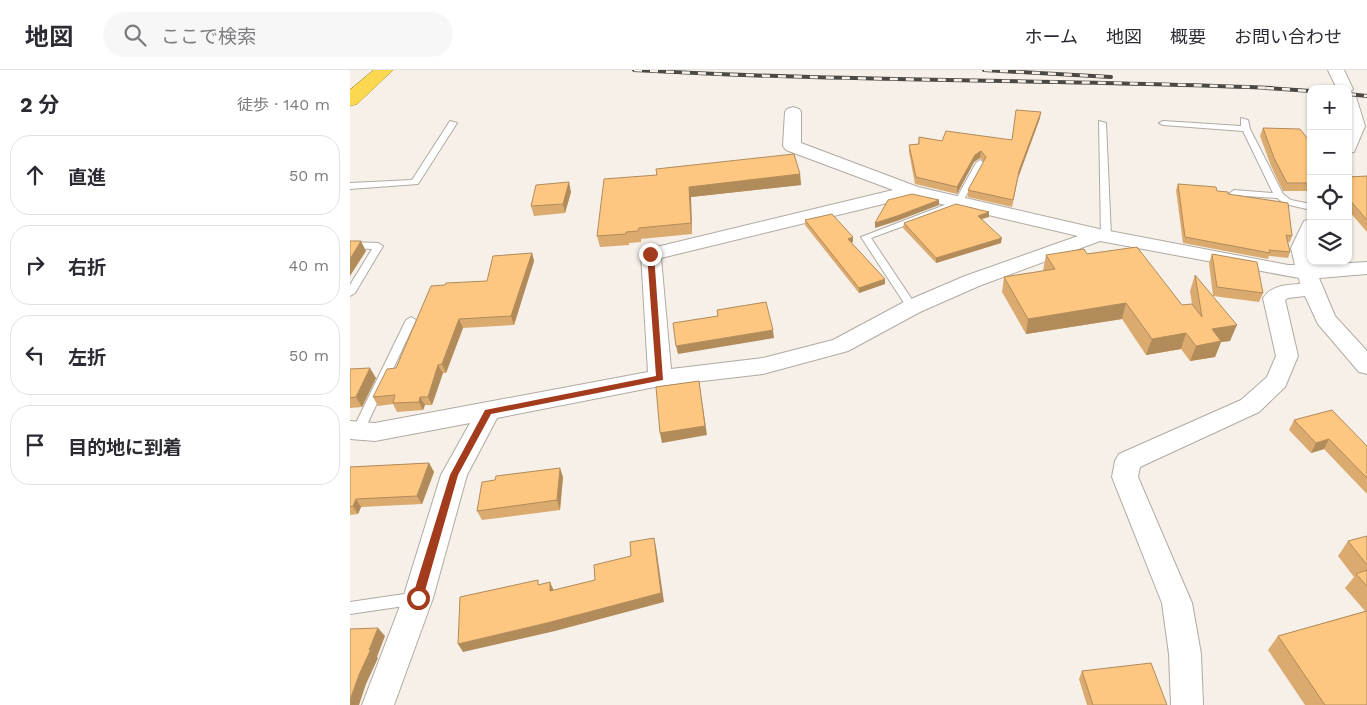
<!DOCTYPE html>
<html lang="ja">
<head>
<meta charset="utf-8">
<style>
  body { margin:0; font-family:"Work Sans","Noto Sans JP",sans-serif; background:#f7f7f7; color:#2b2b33 }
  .controls { position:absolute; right:15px; top:15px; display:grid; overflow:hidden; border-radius:10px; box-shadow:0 1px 4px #0004 }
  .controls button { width:45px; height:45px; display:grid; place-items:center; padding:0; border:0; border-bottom:1px solid #e1e1e2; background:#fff; color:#2b2b33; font:25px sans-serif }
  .stop { position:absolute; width:15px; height:15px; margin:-11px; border:4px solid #a33c1d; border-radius:50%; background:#fff }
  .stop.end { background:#a33c1d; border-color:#fff; box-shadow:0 1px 5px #0008 }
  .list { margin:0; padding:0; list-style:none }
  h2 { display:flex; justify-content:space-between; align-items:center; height:65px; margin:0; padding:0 20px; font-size:21px }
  h2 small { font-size:16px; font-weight:400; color:#7c7c81 }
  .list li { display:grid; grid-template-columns:32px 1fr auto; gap:15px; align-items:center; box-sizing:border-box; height:80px; margin:0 10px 10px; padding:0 10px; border:1px solid #e1e1e2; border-radius:20px }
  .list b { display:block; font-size:19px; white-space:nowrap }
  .list em { font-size:16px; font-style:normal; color:#7c7c81 }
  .icon { flex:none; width:28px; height:28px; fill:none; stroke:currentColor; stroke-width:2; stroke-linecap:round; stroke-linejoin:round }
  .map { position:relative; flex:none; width:1017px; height:635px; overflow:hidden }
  header { display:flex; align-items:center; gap:30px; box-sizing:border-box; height:70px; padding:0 25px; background:#fff; border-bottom:1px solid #e1e1e2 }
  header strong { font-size:24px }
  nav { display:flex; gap:28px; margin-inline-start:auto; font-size:18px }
  .search { width:350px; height:45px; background:#f7f7f7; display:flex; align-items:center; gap:12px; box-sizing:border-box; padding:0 18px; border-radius:28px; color:#7c7c81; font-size:19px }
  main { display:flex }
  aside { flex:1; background:#fff }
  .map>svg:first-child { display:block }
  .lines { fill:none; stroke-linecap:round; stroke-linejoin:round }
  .service-casing { stroke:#b0aaa3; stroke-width:2 }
  .minor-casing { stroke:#b0aaa3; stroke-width:2 }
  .trunk-casing { stroke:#ae8f20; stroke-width:1 }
  .service { fill:#fff; fill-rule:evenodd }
  .minor { fill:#fff; fill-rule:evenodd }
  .trunk { fill:#fcd850; fill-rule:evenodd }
  .rail-casing { stroke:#4c4945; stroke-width:4 }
  .rail { stroke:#f6f0e8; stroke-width:2.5; stroke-dasharray:8; stroke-linecap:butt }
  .wall { fill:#daaa6f }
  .shaded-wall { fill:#b18b5a }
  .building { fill:#fdc681; stroke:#b18b5a }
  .route { fill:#a33c1d }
</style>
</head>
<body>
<header>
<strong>地図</strong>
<div class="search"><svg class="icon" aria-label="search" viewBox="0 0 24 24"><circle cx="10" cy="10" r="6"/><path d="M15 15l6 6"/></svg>ここで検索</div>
<nav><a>ホーム</a><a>地図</a><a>概要</a><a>お問い合わせ</a></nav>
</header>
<main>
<aside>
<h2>2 分<small>徒歩 · 140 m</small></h2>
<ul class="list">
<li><svg class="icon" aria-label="ahead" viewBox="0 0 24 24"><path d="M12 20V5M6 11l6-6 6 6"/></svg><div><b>直進</b></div><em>50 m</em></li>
<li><svg class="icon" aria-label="right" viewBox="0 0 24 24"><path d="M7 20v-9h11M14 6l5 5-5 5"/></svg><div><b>右折</b></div><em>40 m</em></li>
<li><svg class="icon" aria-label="left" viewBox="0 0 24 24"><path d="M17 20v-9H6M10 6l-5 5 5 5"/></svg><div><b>左折</b></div><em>50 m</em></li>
<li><svg class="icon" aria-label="arrive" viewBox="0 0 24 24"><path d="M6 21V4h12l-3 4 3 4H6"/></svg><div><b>目的地に到着</b></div></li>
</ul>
</aside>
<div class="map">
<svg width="1017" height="635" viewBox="0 0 1017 635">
  <rect width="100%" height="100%" fill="#f6f0e8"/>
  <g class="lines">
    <g class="service-casing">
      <path id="service" d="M891 48 898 50 900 59 933 124 941 130 961 134V140L935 134 927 128 881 125 880 123 884 120 923 123 893 61 813 55 809 53 813 51 891 56Z
        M100 51 107 53 68 114 0 119V113L62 110Z
        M749 51 756 53 761 166 756 169 751 166Z
        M630 90 634 93 611 135 521 168 567 237 562 240 558 239 511 167 605 131 626 93Z
        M0 172 28 173 33 176 5 223 0 226V215L22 179 0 178Z
        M61 247 66 250 14 361 12 364H4L2 361 56 250Z
        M68 522 73 524 75 528 73 532 68 534 0 544V532Z"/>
    </g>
    <g class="minor-casing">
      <path id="minor" d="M978 0H994L1003 19 999 23 1006 27 1015 56 1004 82 998 83V19H987Z
        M443 37 449 39 451 42V73L568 117 749 159 938 195H945L941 178 954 151 961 149V191H965L966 195 1017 192V204L969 208 985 246 1017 281V304L1009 302 968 254 955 226 938 228 935 230 948 286 935 317 909 342 790 397 788 407 842 533 851 584 853 635H821L819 584 812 533 762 407 765 391 769 384 891 330 917 307 926 286 913 228C922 215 936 215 950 214L949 208 750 171 629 216 570 242 498 281 413 304 310 316 147 348 117 405 83 528 44 635H12L53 528 91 405 120 353 25 371 0 369V351L25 353 298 302 291 184 294 180 543 120 436 80 433 76 435 42 437 39ZM562 127 728 166 615 206 554 232 483 270 413 288 321 299 311 188Z"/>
    </g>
    <g class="trunk-casing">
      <path id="trunk" d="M24 0H43L7 34 0 36V20Z"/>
    </g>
    <use href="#service" class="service"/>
    <use href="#minor" class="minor"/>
    <use href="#trunk" class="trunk"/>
    <g class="rail-casing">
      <path id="rail" d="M284 0C497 12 709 9 922 18
        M634 0 761 7
        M916 18 961 21
        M998 24 1017 26"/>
    </g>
    <use href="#rail" class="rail"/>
  </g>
  <path class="wall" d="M690 48 668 108 662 137 618 127V120L634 92 630 88 624 92 607 124 565 114 559 82V75L568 74 569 67 592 71 662 70Z
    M913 58 961 73V121H933L921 96 910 66Z
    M450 104 451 115 341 127 342 164 291 169V172L279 173V175L250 177 247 166 307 105Z
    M1017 106V162L998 140V107Z
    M828 114 867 121 878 124 942 166 940 172H938L940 182 938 188 919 186 918 189 833 173 826 120Z
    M221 122 215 143 184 146 181 136Z
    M639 147 632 149 651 173 586 193 553 158 554 153Z
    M455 150 503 172H501L535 214 509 223 455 155Z
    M182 183 184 191 164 255 113 258 96 303H93L82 335H75L73 340 47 342 43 334 28 336 23 327 46 298 95 215 137 211Z
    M737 184 832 235 842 234 840 221 845 205 880 271 871 272 865 287 840 291 831 279 796 285 772 249 676 264 652 222 654 207 693 201 696 185Z
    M862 184 913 223 909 232 863 226 859 193Z
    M0 299 26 308 12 337 0 338Z
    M944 350 1017 376V424L974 379 961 383 939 360Z
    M79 393 84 402 72 434 11 437 8 444 0 445V397Z
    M213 407 210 440 132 450 127 441Z
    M1017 466V635H955L918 580 928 566 1015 541 995 518 1004 507 988 486 998 471Z
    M732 601 817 635H737L729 609Z"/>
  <path class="shaded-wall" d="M691 42 690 48 668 108 662 137 669 101Z
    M631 81 630 88 624 92 607 124V117L625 85Z
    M450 104 451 115 341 127 342 164 341 153 339 117Z
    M219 112 221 122 215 143 213 134Z
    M589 130V135L547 151 525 158V153Z
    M639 142V147L627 150 628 146Z
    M503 167V172L498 173V169Z
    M652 168 651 173 586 193V188Z
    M11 171 16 181 0 206V189Z
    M182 183 184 191 164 255 161 246Z
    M535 209V214L509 223V218Z
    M776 233 772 249 676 264 678 249Z
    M109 249 113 258 96 303 92 294Z
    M887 255 880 271 871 272 865 287 840 291 846 276 862 259Z
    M423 260 424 268 328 284 326 276Z
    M836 263 831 279 796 285 802 269Z
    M88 295 93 303 82 335 78 327Z
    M20 298 26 308 12 337 6 327Z
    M349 311 357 365 312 373 310 363Z
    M70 327 75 335 73 340 69 332Z
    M979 369 974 379 961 383 966 373Z
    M79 393 84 402 72 434 67 426Z
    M210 398 213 407 210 440 207 430Z
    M6 429 11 437 8 444 3 436Z
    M304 468 306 477 314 532 205 561 113 582 108 574 201 552Z
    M200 512 204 521H200Z
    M28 558 35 566 27 587 28 588 16 614 9 635H0V630L9 605Z"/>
  <path class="building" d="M666 40 691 42 669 101 663 130 618 120 636 87 631 81 625 85 607 117 566 107 559 75 569 74V67L592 71 596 61 662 70Z
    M913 58 950 59 961 73V113H937L924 88Z
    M444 84 450 104 339 117 341 153 289 158 288 161 276 162V164L247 166 254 109 307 105 306 99Z
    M1017 106V150L998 128V107Z
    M219 112 213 134 181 136 186 115Z
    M828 114 866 117 867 121 878 122V124L938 133 942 166 936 165 940 182 919 180 920 183 835 167Z
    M562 124 589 130 547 146 525 153 538 130Z
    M606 134 639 142 628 146 652 168 586 188 554 153Z
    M482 144 503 167 498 169 535 209 509 218 455 150Z
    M0 171H11L0 189Z
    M787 177 832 235 842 234 852 247 845 205 887 255 862 259 871 271 846 276 836 263 802 269 776 233 678 249 654 207 705 199 696 185 734 179 737 184Z
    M182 183 161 246 109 249 92 294 88 295 78 327H70L69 332 43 333 45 325 23 327 37 299 46 298 81 216 95 215 96 213 137 211 143 186Z
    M862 184 907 192 913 223 867 217Z
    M416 232 423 260 326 276 323 253 368 246 367 240Z
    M20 298 6 327 0 328V299Z
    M349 311 355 356 310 363 306 317Z
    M982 340 1017 376V408L979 369 966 373 944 350Z
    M79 393 67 426 6 429 3 436 0 437V397Z
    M210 398 207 430 127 441 132 412 145 410 146 406Z
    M1017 466V495L998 471Z
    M304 468 311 523 201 552 108 574 110 527 188 510V515L200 512V521L245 510 244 495 281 486 280 472Z
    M1017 500V516L1006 504Z
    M1017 541V635H975L928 566Z
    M28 558 19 580 21 579 9 605 0 630V559Z
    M801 593 817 635H743L732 601Z"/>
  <path class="route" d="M300 182 304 184 313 310 141 344 108 405 73 528 71 532H64L62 528 100 405 135 340 306 306 297 184Z"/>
</svg>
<div class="controls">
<button>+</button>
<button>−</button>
<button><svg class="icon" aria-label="locate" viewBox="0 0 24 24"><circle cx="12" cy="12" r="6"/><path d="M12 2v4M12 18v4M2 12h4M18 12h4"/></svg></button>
<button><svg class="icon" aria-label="layers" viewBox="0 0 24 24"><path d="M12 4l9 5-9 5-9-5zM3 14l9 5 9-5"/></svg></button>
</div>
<div class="stop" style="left:68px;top:528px"></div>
<div class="stop end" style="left:300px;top:184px"></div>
</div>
</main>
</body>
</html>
